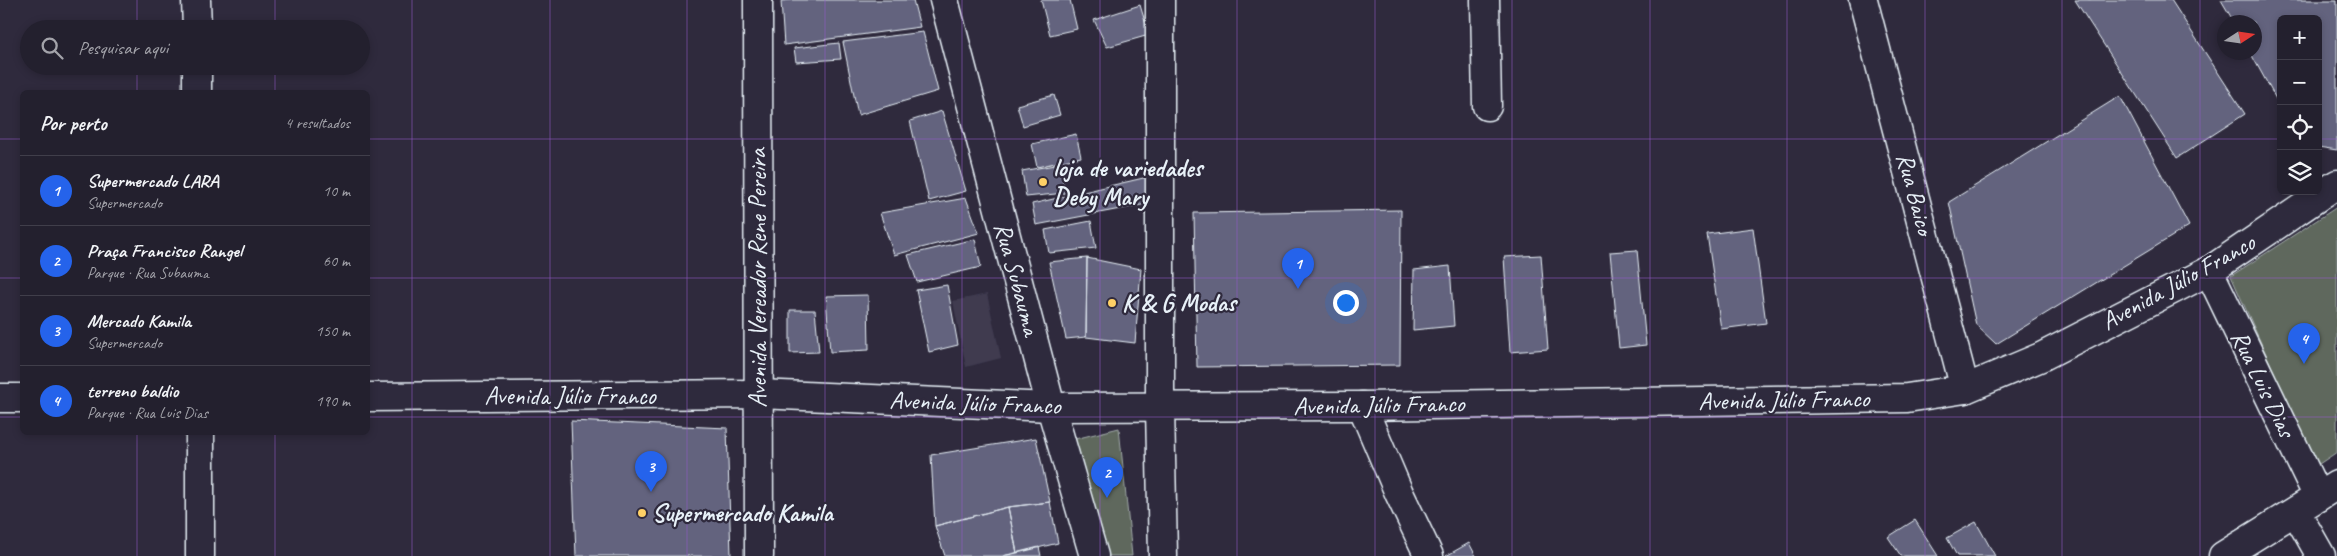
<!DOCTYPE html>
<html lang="pt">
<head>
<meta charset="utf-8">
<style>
  body { margin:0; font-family:Caveat,sans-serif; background:#2f2d3a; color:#f1f3f6 }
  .controls { position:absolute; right:15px; top:15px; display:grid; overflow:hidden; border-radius:8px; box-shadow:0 2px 8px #0003 }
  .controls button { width:45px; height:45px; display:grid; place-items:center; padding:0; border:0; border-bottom:1px solid #403e4a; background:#23202e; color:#f1f3f6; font:25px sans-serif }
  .compass { position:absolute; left:2217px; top:15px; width:45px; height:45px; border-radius:50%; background:#23202e; box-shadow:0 2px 8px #0003; rotate:78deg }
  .you { position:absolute; left:1345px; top:302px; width:18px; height:18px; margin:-12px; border:4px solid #fff; border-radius:50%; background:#1a73e8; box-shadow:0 0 0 8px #1a73e833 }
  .badge { display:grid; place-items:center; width:32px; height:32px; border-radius:50%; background:#2563eb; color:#fff; font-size:16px; font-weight:700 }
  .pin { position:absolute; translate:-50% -41px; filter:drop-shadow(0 1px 2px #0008) }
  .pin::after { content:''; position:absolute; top:26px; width:18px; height:15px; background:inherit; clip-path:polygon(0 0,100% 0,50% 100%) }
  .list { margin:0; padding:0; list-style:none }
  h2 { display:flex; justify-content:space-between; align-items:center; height:65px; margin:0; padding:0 20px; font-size:21px }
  h2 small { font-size:16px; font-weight:400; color:#a3a3aa }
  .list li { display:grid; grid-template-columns:32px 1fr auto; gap:15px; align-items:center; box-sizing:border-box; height:70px; padding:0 20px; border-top:1px solid #403e4a }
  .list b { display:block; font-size:19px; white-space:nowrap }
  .list p { margin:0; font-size:16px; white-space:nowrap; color:#a3a3aa }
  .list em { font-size:16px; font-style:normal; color:#a3a3aa }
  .icon { flex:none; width:28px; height:28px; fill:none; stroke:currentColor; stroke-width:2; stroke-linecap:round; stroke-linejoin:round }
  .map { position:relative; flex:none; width:2337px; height:556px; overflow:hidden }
  .search { position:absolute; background:#23202e; box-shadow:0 2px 8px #0003; left:20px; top:20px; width:350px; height:55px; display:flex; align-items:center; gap:12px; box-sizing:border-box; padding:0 18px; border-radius:28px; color:#a3a3aa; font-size:19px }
  .panel { position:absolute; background:#23202e; box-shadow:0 2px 8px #0003; left:20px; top:90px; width:350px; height:345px; border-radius:8px }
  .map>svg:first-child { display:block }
  .built { fill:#3f3b50 }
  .green { fill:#5e685d; stroke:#a3acaa }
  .building { fill:#64647e; stroke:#e8f1f8 }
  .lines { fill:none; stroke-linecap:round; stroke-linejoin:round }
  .minor-casing { stroke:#e8f1f8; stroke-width:31 }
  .major-casing { stroke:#e8f1f8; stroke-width:31 }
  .minor { stroke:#2f2a3d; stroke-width:28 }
  .major { stroke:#2f2a3d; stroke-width:28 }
  .grid { fill:none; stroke:#965dcd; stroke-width:1; stroke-opacity:0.55 }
  .poi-dot { fill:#ffd166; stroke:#2f2a3d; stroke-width:2 }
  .labels { text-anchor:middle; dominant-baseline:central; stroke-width:4.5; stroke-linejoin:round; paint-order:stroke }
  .poi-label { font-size:25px; font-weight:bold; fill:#e8f1f8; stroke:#2f2a3d; text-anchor:start }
  .street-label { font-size:25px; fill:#e8f1f8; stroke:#2f2a3d }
</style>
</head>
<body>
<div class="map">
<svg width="2337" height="556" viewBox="0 0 2337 556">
  <rect width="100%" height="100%" fill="#2f2a3d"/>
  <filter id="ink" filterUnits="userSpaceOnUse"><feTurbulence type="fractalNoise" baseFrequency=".02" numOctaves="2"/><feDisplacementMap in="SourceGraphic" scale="10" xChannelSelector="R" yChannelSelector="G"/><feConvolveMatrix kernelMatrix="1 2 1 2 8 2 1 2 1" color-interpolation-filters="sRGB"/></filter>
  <g filter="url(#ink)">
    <path class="built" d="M987 294 1001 358 966 367 953 301Z"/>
    <path class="green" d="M2337 207V452L2316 466 2231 276Z
      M1119 428 1132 556H1107L1071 440Z"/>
    <path class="building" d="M793 0H913L920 27 784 45 781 1Z
      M1041 0H1070L1077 29 1050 35Z
      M2075 0H2171L2245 114 2177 158Z
      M2221 0H2337V150L2318 147V19H2281V108L2250 52H2254V22H2234Z
      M1140 5 1149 35 1107 47 1094 20Z
      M923 32 938 91 858 115 843 42Z
      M839 43 841 59 796 62 794 48Z
      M1054 95 1060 115 1023 126 1017 105Z
      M2120 96 2189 226 1996 344 1976 325 1949 202Z
      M942 111 966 191 929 201 910 121Z
      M1076 134 1081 157 1037 167 1032 144Z
      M1060 164 1065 193 1026 197 1022 171Z
      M1152 176V203L1036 225 1032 204Z
      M966 198 979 233 894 255 880 213Z
      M1401 210 1400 365 1197 367 1194 213Z
      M1091 221 1096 248 1049 253 1045 230Z
      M1753 228 1766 323 1721 329 1707 234Z
      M975 239 981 267 917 282 908 255Z
      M1637 250 1646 345 1619 348 1610 252Z
      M1541 255 1548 349 1510 352 1504 257Z
      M1087 258 1141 269 1135 343 1086 337Z
      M1087 258 1086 337 1066 339 1049 262Z
      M1450 266 1454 326 1413 330 1414 270Z
      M947 285 958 345 929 352 916 290Z
      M868 295 869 350 830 352 826 296Z
      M790 310H815L819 352 790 353Z
      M571 421 727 428 731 556H576Z
      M1036 438 1050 502 1008 507 935 526 931 455Z
      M1050 502 1058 543 1017 553 1008 507Z
      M1008 507 1017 553 1002 556H945L935 526Z
      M1915 520 1938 556H1901L1888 537Z
      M1976 522 1995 556H1957L1947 538Z
      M1469 543 1476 556H1446Z
      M1039 547 1041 556H1003Z"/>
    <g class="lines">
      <g class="minor-casing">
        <path id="minor" d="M196 0 197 29
          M758 0 759 556
          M944 0 1051 407 1094 556
          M1160 0V407L1163 556
          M1485 0 1487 106
          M1863 0 1965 389
          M197 66V92
          M2209 271 2318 497
          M1362 406 1399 493 1429 556
          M2296 512 2321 556
          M200 556V432"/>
      </g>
      <g class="major-casing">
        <path id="major" d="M368 397 759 394 1051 407 1362 406 1907 398 1965 389 2041 357 2209 271 2337 184
          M0 398H22
          M2223 556 2337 485"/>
      </g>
      <use href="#minor" class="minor"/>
      <use href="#major" class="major"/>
    </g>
  </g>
  <path class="grid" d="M137 0V29M275 0V29M412 0V556M550 0V556M687 0V556M825 0V556M962 0V556M1100 0V556M1237 0V556M1375 0V556M1512 0V556M1650 0V556M1787 0V556M1925 0V556M2062 0V556M2200 0V556M137 66V92M275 66V92M0 139H22M368 139H2281M2318 139H2337M0 278H22M368 278H2337M0 417H22M368 417H2337M137 432V556M275 432V556"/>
  <g class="poi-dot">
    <circle cx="1043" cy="182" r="5"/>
    <circle cx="1112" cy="303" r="5"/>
    <circle cx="642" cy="513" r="5"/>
  </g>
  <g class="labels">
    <g class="poi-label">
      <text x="1053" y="168">loja de variedades<tspan x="1053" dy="29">Deby Mary</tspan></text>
      <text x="1122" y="303">K &amp; G Modas</text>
      <text x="652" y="513">Supermercado Kamila</text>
    </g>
    <g class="street-label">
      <text transform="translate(1915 194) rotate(75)">Rua Baico</text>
      <text transform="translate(758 278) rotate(-90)">Avenida Vereador Rene Pereira</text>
      <text transform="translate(1017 279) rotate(75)">Rua Subauma</text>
      <text transform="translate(2178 282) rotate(-29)">Avenida Júlio Franco</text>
      <text transform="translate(2263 384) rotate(64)">Rua Luis Dias</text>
      <text x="570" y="396">Avenida Júlio Franco</text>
      <text transform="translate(1784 400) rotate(-1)">Avenida Júlio Franco</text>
      <text transform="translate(975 403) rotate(2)">Avenida Júlio Franco</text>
      <text transform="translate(1379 405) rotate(-1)">Avenida Júlio Franco</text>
    </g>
  </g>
</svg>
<div class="controls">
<button>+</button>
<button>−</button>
<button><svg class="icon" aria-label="locate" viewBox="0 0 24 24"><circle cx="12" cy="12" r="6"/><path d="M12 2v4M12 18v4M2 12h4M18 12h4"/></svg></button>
<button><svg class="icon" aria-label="layers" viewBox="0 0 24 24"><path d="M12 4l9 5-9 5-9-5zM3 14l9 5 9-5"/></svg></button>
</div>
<svg class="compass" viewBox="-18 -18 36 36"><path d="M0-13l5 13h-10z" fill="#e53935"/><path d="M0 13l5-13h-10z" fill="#a3a3aa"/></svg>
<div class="you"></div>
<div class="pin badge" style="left:1298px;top:289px">1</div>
<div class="pin badge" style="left:1107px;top:498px">2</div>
<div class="pin badge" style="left:651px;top:492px">3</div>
<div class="pin badge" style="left:2304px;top:364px">4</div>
<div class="search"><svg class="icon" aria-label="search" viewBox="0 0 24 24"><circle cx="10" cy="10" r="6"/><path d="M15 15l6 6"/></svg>Pesquisar aqui</div>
<section class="panel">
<h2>Por perto<small>4 resultados</small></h2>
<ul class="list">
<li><span class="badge">1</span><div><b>Supermercado LARA</b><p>Supermercado</p></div><em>10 m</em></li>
<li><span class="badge">2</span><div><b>Praça Francisco Rangel</b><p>Parque · Rua Subauma</p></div><em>60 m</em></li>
<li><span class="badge">3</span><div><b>Mercado Kamila</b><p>Supermercado</p></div><em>150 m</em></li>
<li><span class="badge">4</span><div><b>terreno baldio</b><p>Parque · Rua Luis Dias</p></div><em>190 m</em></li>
</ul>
</section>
</div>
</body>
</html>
